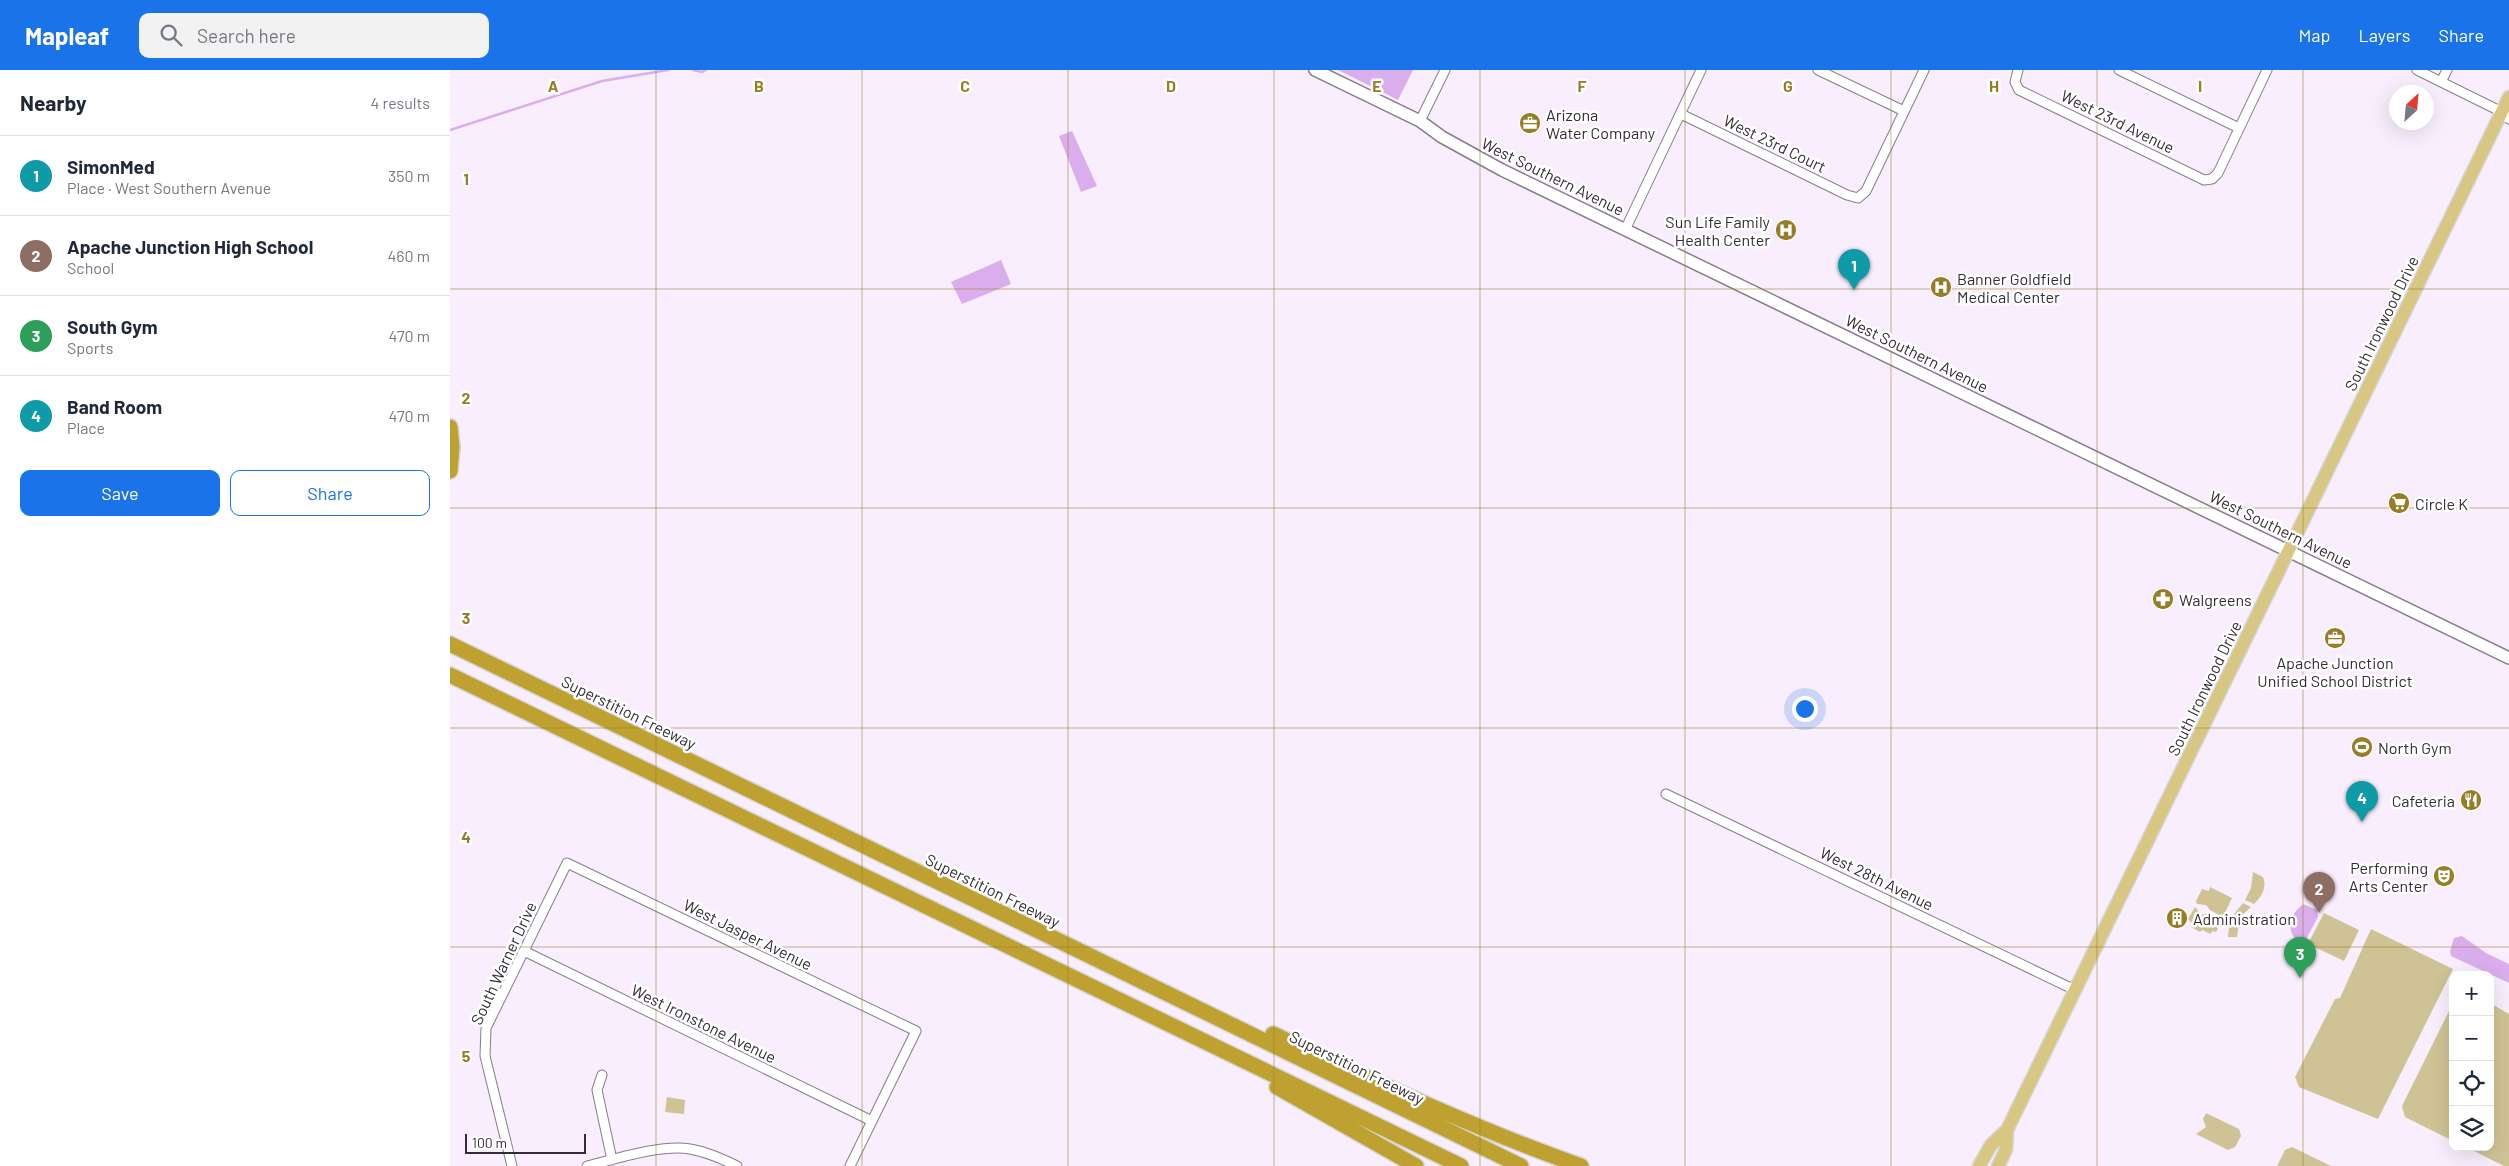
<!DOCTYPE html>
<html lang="en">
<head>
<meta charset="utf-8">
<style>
  body { margin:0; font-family:Barlow,sans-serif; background:#f2f2f3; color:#1f2937 }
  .controls { position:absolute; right:15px; bottom:15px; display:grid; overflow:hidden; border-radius:10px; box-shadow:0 5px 20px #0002 }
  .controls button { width:45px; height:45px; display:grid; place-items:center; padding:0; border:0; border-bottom:1px solid #e0e1e3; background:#fff; color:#1f2937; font:25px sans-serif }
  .compass { position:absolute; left:1939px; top:15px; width:45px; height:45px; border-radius:50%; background:#fff; box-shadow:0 5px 20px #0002; rotate:26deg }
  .scale { position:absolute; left:15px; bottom:12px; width:121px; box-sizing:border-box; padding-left:5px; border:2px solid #322d34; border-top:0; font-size:14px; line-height:18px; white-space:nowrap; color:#322d34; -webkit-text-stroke:4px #fff; paint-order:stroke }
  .you { position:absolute; left:1354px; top:638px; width:18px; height:18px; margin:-12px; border:4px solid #fff; border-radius:50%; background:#1a73e8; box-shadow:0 0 0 8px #1a73e833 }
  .badge { display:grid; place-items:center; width:32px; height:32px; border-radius:50%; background:#1a73e8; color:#fff; font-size:16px; font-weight:700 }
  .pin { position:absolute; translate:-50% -41px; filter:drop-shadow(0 1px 2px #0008) }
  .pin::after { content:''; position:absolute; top:26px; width:18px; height:15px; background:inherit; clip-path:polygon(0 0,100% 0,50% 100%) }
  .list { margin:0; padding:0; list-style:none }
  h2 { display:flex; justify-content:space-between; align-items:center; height:65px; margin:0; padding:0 20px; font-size:21px }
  h2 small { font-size:16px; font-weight:400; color:#747a83 }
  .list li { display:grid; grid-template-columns:32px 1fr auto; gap:15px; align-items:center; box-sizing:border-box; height:80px; padding:0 20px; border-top:1px solid #e0e1e3 }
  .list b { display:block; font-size:19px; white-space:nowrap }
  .list p { margin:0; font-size:16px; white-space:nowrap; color:#747a83 }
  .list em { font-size:16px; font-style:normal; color:#747a83 }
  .actions { display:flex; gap:10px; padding:15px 20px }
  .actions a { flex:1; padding:11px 0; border:1px solid #1a73e8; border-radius:10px; text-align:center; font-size:18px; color:#1a73e8 }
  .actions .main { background:#1a73e8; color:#fff }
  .icon { flex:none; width:28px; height:28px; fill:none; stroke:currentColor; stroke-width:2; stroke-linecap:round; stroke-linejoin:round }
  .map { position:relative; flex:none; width:2059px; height:1096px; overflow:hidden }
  header { display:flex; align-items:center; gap:30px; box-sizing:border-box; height:70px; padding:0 25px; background:#1a73e8; color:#fff }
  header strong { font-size:24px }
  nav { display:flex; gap:28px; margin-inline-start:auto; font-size:18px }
  .search { width:350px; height:45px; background:#f2f2f3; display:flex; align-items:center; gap:12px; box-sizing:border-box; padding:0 18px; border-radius:10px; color:#747a83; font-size:19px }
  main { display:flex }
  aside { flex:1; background:#fff }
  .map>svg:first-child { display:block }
  .green { fill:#cfc395 }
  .water { fill:#daaeec }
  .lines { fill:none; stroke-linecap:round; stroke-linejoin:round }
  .stream { stroke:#daaeec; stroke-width:2.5 }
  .minor-casing { stroke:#887c8d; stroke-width:11 }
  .secondary-casing { stroke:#887c8d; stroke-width:14 }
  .primary-casing { stroke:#d6d5d6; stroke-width:15 }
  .motorway-casing { stroke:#d6d5d6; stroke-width:18 }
  .minor { stroke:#fff; stroke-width:9 }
  .secondary { stroke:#fff; stroke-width:11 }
  .primary { stroke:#d8c783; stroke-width:12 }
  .motorway { stroke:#bea130; stroke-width:15 }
  .grid { fill:none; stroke:#957e26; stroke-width:1; stroke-opacity:0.55 }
  .labels { text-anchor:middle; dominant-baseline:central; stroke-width:5; stroke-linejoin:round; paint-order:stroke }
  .poi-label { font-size:16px; fill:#322d34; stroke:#fff; text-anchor:start }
  .street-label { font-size:16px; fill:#322d34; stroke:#fff }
  .grid-label { font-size:16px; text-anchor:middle; font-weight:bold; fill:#957e26; stroke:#fff; stroke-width:5; stroke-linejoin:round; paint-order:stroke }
</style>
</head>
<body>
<header>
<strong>Mapleaf</strong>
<div class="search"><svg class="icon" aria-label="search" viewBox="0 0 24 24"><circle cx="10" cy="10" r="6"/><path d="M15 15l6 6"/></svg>Search here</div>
<nav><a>Map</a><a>Layers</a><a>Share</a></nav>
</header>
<main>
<aside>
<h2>Nearby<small>4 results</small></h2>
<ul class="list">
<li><span class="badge" style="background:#0f9aa8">1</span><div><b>SimonMed</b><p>Place · West Southern Avenue</p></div><em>350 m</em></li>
<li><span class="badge" style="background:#8d6e63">2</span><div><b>Apache Junction High School</b><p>School</p></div><em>460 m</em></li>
<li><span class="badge" style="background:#2e9e5b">3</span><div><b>South Gym</b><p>Sports</p></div><em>470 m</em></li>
<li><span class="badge" style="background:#0f9aa8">4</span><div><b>Band Room</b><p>Place</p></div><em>470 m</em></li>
</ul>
<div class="actions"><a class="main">Save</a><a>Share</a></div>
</aside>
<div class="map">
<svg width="2059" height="1096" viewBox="0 0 2059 1096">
  <rect width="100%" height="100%" fill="#f9eefd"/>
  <path class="green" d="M1803 802 1813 807C1817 818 1812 826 1804 834L1795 830 1801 818Z
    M1760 817 1782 828 1774 845 1771 846 1760 840 1756 835 1747 834 1746 831 1752 819 1759 821Z
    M1793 833 1801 837 1790 847 1787 867H1778L1780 849Z
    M1745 837 1752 845 1758 843 1770 849 1771 852 1766 862 1762 861 1761 864 1752 860 1750 862 1741 857 1743 854 1738 849Z
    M1874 843 1909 860 1894 891 1858 874Z
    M1921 859 2003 899 1928 1049 1849 1017 1845 1007 1885 929 1890 928Z
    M2003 933V1071L1955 1047 1952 1036Z
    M2040 933 2059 944V1096H2054L2016 1077H2040Z
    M217 1027 235 1030 234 1044 215 1042Z
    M1756 1043 1789 1059 1791 1066 1785 1077 1778 1080 1746 1064 1756 1057 1753 1049Z
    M1842 1077 1881 1096H1827L1835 1080Z"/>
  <path class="water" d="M888 0H963L948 30Z
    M622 61 647 116 631 122 609 66Z
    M551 190 561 214 512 234 501 212Z
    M1853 834 1867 840 1868 847 1856 869 1846 870C1835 856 1841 844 1853 834Z
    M2012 866 2036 883 2059 894V913L2001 886 2000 881 2004 868Z"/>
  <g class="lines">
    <path class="stream" d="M243 0 252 2 256 0
      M0 60 152 11 218 0"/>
    <g class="minor-casing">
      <path id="minor" d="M1368 0 1454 41
        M1568 0 1565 12 1569 20 1754 110 1762 109 1768 103 1817 0
        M1669 0 1789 58
        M1967 0 2052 42 2059 49
        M1991 12 1997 0
        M1231 44 1397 125 1408 128 1416 121 1474 0
        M970 51 995 0
        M1175 160 1251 0
        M1216 724 1625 920
        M74 881 422 1051
        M152 1005 147 1020 162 1090
        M62 1096 35 986 36 958 117 793 466 961 400 1096
        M137 1096C166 1089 211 1074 240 1079 257 1082 272 1089 287 1096"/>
    </g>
    <g class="secondary-casing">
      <path id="secondary" d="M865 0 970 51 992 67 1052 100 2059 588"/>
    </g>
    <g class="primary-casing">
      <path id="primary" d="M1529 1096 1541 1075 1557 1060 2059 27
        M1548 1096 1556 1080 1557 1060"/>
    </g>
    <g class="motorway-casing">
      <path id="motorway" d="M0 357 2 377 0 401
        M0 574 1071 1096
        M0 605 1011 1096
        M823 964C924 1011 1025 1059 1131 1096
        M827 1017 966 1096"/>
    </g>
    <use href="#minor" class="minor"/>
    <use href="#secondary" class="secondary"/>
    <use href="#primary" class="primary"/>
    <use href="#motorway" class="motorway"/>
  </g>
  <path class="grid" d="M206 0V1096M412 0V1096M618 0V1096M824 0V1096M1030 0V1096M1235 0V1096M1441 0V1096M1647 0V1096M1853 0V1096M0 219H2059M0 438H2059M0 658H2059M0 877H2059"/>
  <defs>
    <g id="office-disc" transform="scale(1.125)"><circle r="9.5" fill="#957e26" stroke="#fff"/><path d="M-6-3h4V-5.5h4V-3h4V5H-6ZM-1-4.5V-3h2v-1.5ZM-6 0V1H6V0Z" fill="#fff"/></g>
    <g id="hospital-disc" transform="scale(1.125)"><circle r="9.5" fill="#957e26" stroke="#fff"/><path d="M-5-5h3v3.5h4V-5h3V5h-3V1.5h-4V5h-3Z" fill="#fff"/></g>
    <g id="supermarket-disc" transform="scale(1.125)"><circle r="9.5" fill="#957e26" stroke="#fff"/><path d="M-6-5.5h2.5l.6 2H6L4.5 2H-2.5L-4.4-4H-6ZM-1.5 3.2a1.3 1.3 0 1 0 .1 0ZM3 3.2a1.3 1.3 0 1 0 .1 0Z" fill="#fff"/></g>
    <g id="pharmacy-disc" transform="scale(1.125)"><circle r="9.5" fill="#957e26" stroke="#fff"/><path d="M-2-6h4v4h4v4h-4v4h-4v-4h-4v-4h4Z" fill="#fff"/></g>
    <g id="stadium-disc" transform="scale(1.125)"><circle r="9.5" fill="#957e26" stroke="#fff"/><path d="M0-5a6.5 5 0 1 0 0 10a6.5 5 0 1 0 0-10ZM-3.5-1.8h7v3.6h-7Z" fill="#fff"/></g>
    <g id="restaurant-disc" transform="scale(1.125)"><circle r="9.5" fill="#957e26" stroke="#fff"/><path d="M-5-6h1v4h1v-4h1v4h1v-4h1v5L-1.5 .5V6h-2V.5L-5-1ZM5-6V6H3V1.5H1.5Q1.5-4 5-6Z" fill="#fff"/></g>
    <g id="theatre-disc" transform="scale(1.125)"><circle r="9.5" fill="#957e26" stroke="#fff"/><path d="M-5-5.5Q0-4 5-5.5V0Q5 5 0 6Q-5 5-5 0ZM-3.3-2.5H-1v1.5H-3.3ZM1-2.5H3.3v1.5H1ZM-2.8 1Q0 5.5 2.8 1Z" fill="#fff"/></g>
    <g id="building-disc" transform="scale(1.125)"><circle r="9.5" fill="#957e26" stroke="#fff"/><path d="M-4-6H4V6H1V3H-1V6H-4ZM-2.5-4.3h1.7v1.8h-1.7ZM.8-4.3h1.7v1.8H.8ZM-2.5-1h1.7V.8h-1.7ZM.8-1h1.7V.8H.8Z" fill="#fff"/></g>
  </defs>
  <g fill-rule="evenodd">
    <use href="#office-disc" x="1080" y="53"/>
    <use href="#hospital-disc" x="1336" y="160"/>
    <use href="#hospital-disc" x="1491" y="217"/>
    <use href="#supermarket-disc" x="1949" y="433"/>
    <use href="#pharmacy-disc" x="1713" y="529"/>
    <use href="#office-disc" x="1885" y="568"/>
    <use href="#stadium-disc" x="1912" y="677"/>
    <use href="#restaurant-disc" x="2021" y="730"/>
    <use href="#theatre-disc" x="1994" y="806"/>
    <use href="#building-disc" x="1727" y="848"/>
  </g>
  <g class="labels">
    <g class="poi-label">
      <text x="1096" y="44">Arizona<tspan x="1096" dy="18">Water Company</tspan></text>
      <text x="1320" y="151" text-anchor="end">Sun Life Family<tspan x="1320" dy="18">Health Center</tspan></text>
      <text x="1507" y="208">Banner Goldfield<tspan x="1507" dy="18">Medical Center</tspan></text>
      <text x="1965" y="433">Circle K</text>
      <text x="1729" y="529">Walgreens</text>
      <text x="1885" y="592" text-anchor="middle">Apache Junction<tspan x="1885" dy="18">Unified School District</tspan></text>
      <text x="1928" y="677">North Gym</text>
      <text x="2005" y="730" text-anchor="end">Cafeteria</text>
      <text x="1978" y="797" text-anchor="end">Performing<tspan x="1978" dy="18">Arts Center</tspan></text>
      <text x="1743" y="848">Administration</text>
    </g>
    <g class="street-label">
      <text transform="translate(1668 51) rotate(26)">West 23rd Avenue</text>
      <text transform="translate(1325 73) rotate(26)">West 23rd Court</text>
      <text transform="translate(1103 106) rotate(26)">West Southern Avenue</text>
      <text transform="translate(1931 253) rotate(-64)">South Ironwood Drive</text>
      <text transform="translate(1467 283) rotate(26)">West Southern Avenue</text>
      <text transform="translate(1831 459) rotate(26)">West Southern Avenue</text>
      <text transform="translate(1754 618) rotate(-64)">South Ironwood Drive</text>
      <text transform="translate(179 642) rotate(26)">Superstition Freeway</text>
      <text transform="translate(1427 808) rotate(26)">West 28th Avenue</text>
      <text transform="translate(543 820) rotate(26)">Superstition Freeway</text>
      <text transform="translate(298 864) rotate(26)">West Jasper Avenue</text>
      <text transform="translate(53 893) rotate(-65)">South Warner Drive</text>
      <text transform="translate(254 953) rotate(26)">West Ironstone Avenue</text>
      <text transform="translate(907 997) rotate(26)">Superstition Freeway</text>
    </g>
  </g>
  <g class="grid-label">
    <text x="103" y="22">A</text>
    <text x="309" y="22">B</text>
    <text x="515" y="22">C</text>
    <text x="721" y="22">D</text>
    <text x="927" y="22">E</text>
    <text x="1132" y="22">F</text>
    <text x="1338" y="22">G</text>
    <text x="1544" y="22">H</text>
    <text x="1750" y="22">I</text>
    <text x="16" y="115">1</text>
    <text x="16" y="334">2</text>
    <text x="16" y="554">3</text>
    <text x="16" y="773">4</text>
    <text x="16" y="992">5</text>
  </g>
</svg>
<div class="controls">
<button>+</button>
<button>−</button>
<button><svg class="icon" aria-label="locate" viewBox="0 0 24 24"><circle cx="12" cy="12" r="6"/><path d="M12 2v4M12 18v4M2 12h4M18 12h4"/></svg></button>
<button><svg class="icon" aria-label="layers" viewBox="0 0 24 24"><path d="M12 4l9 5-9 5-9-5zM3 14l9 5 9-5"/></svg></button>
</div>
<svg class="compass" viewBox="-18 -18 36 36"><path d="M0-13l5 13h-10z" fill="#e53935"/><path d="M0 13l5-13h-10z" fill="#747a83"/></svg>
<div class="scale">100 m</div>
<div class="you"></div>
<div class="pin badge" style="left:1404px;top:220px;background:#0f9aa8">1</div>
<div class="pin badge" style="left:1869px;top:843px;background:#8d6e63">2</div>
<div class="pin badge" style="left:1850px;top:908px;background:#2e9e5b">3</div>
<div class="pin badge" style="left:1912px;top:752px;background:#0f9aa8">4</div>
</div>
</main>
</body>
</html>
